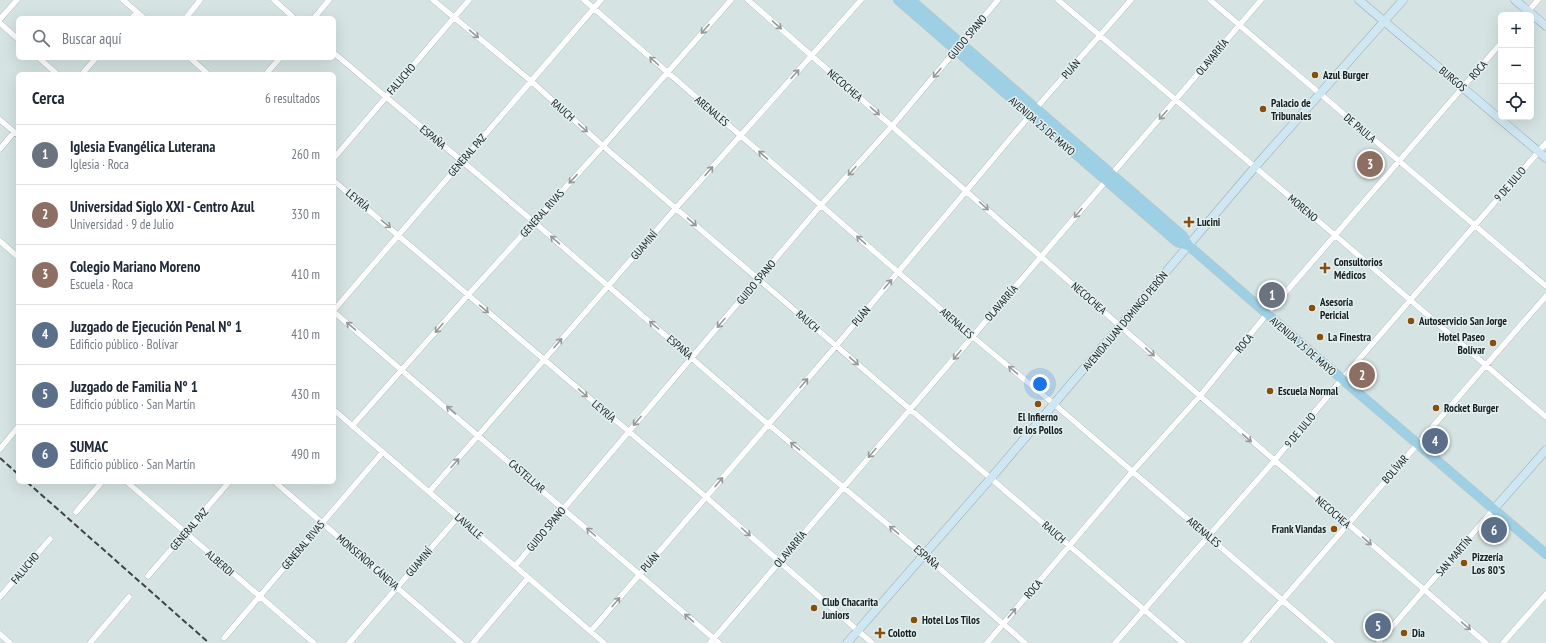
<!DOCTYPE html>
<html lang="es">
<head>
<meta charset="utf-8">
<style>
  body { margin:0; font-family:"PT Sans Narrow",sans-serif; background:#f6f6f7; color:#1f2937 }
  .controls { position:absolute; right:12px; top:12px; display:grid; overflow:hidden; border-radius:6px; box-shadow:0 4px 16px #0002 }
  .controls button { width:36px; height:36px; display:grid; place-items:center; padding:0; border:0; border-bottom:1px solid #e0e1e3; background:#fff; color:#1f2937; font:20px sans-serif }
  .you { position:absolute; left:1040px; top:384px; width:14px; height:14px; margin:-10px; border:3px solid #fff; border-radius:50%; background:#1a73e8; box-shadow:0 0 0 6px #1a73e833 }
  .badge { display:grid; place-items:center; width:26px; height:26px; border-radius:50%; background:#894e09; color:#fff; font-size:13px; font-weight:700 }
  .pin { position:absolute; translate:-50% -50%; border:2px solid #fff; box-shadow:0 1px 4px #0006 }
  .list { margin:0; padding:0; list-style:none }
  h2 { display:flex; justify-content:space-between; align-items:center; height:52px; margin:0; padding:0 16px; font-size:17px }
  h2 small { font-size:13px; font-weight:400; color:#747a83 }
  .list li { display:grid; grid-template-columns:26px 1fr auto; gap:12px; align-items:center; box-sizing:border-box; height:60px; padding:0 16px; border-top:1px solid #e0e1e3 }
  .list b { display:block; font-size:15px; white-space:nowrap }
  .list p { margin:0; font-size:13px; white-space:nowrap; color:#747a83 }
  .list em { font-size:13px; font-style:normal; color:#747a83 }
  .icon { flex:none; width:22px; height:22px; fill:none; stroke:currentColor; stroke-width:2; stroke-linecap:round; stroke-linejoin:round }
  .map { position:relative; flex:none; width:1546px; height:643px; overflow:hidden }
  .search { position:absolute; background:#fff; box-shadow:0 4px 16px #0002; left:16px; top:16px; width:320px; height:44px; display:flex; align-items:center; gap:10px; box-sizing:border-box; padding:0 14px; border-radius:6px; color:#747a83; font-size:15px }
  .panel { position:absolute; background:#fff; box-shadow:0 4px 16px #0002; left:16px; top:72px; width:320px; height:412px; border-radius:6px }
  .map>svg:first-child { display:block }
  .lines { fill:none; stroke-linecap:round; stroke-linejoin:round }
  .street-casing { stroke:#9da9aa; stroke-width:6 }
  .secondary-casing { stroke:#9da9aa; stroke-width:9 }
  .primary-casing { stroke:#bec0c0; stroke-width:10 }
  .street { stroke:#fff; stroke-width:5.5 }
  .secondary { stroke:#cee7f2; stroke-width:8 }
  .primary { stroke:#9ed0e5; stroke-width:9 }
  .rail { stroke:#3d4444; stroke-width:2; stroke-dasharray:6 3; stroke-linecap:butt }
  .oneway { stroke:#979999 }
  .poi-dot { fill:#894e09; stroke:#e3f0f1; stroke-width:1.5 }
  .labels { text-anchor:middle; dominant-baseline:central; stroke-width:3; stroke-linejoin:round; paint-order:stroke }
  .street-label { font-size:11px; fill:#181d1d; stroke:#e3f0f1 }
  .poi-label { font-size:11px; font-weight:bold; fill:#181d1d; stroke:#e3f0f1; text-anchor:start }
</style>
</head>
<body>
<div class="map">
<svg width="1546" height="643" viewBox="0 0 1546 643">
  <rect width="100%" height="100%" fill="#d5e3e3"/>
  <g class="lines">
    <g class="street-casing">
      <path id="street" d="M123 0 144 18
        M274 0 294 18
        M433 0 531 81 603 146 1183 643
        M584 0 973 337 1054 404 1332 643
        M748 0 1200 396 1486 643
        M1058 0 1336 236 1546 417
        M1210 0 1546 286
        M1525 15 1538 0
        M132 18 137 12
        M186 18 200 0
        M314 18 329 0
        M0 19 17 0
        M0 23 18 39
        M334 53 534 222 768 424 924 555 1025 643
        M39 58 57 74
        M190 58 208 74
        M82 74 96 58
        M266 74 280 58
        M0 120 18 135
        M0 149 14 132
        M334 158 469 0
        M334 181 706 497 872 643
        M0 241 18 257
        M334 310 601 0
        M334 312 719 643
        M334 410 604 643
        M352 426 468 295 603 146 731 0
        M0 449 18 427
        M127 482 314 643
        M275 482 461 643
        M429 492 676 208 861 0
        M76 512 102 482
        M515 566 821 205 892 126 998 0
        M148 576 229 482
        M0 597 50 539
        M591 631 836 346 1030 115 1131 0
        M0 634 10 643
        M224 638 382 453
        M90 643 129 597
        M349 643 458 517
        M473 643 528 578
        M710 643 1261 0
        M987 643 1132 472 1200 396 1267 314 1501 43
        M1115 643 1274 461 1342 379 1546 143
        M1245 643 1546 296
        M1378 643 1494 509
        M1503 643 1546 594"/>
    </g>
    <g class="secondary-casing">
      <path id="secondary" d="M1359 0 1546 158
        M1515 0 1546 26
        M1494 509 1546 450
        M847 643 991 478 1255 167 1403 0"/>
    </g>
    <g class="primary-casing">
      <path id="primary" d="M898 0 1177 242 1189 246
        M911 0 1183 236 1189 246 1342 379 1546 554"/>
    </g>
    <use href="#street" class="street"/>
    <use href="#secondary" class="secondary"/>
    <use href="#primary" class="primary"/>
    <path class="rail" d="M0 458 18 474
      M27 482 209 643"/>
  </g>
  <defs><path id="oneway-shaft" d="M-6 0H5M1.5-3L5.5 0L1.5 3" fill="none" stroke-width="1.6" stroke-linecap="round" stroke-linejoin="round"/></defs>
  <g class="oneway">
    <use href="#oneway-shaft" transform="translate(777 25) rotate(41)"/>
    <use href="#oneway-shaft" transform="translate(705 29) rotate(131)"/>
    <use href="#oneway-shaft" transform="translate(474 34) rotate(40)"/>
    <use href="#oneway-shaft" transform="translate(654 61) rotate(-138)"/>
    <use href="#oneway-shaft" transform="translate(937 73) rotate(130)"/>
    <use href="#oneway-shaft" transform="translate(795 74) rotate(-48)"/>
    <use href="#oneway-shaft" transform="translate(875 111) rotate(41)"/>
    <use href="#oneway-shaft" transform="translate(1163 115) rotate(132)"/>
    <use href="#oneway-shaft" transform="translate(583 128) rotate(42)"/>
    <use href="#oneway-shaft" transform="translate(763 155) rotate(-139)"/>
    <use href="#oneway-shaft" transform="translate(709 171) rotate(-49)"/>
    <use href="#oneway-shaft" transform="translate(852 171) rotate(132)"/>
    <use href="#oneway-shaft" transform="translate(573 179) rotate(133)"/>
    <use href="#oneway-shaft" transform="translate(984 206) rotate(42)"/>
    <use href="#oneway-shaft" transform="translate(1078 213) rotate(130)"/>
    <use href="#oneway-shaft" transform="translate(692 222) rotate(41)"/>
    <use href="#oneway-shaft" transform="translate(386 224) rotate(40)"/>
    <use href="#oneway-shaft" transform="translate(555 240) rotate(-139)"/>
    <use href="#oneway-shaft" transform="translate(861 240) rotate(-139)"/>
    <use href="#oneway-shaft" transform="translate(888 284) rotate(-50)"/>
    <use href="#oneway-shaft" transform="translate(484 309) rotate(40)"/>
    <use href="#oneway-shaft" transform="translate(721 323) rotate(131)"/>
    <use href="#oneway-shaft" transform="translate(654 325) rotate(-140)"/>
    <use href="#oneway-shaft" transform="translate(351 326) rotate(-140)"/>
    <use href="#oneway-shaft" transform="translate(439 328) rotate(131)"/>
    <use href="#oneway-shaft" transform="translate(558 343) rotate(-49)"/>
    <use href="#oneway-shaft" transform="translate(1150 352) rotate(42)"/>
    <use href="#oneway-shaft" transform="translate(957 355) rotate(131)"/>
    <use href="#oneway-shaft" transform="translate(854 361) rotate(41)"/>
    <use href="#oneway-shaft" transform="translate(1013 370) rotate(-140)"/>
    <use href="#oneway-shaft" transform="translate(804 383) rotate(-49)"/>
    <use href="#oneway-shaft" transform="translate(583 393) rotate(41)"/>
    <use href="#oneway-shaft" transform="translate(451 410) rotate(-140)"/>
    <use href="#oneway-shaft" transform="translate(637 421) rotate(131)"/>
    <use href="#oneway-shaft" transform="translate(1247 438) rotate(41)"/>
    <use href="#oneway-shaft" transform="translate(795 446) rotate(-140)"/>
    <use href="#oneway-shaft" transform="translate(872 453) rotate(131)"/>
    <use href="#oneway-shaft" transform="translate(455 463) rotate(-48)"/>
    <use href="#oneway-shaft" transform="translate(719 482) rotate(-50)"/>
    <use href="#oneway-shaft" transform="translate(894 530) rotate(-140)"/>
    <use href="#oneway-shaft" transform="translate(591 532) rotate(-138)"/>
    <use href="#oneway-shaft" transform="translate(746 532) rotate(42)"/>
    <use href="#oneway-shaft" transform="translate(1367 541) rotate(41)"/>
    <use href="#oneway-shaft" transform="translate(616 602) rotate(-50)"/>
    <use href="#oneway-shaft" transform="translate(1012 613) rotate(-50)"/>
    <use href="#oneway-shaft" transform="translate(689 618) rotate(-139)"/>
    <use href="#oneway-shaft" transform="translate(1466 626) rotate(40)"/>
  </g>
  <g class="poi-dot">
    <circle cx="1315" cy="75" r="4"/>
    <circle cx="1263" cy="109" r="4"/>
    <path d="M1187 216h4v4h4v4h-4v4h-4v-4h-4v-4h4z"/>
    <path d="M1323 262h4v4h4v4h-4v4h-4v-4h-4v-4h4z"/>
    <circle cx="1312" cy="308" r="4"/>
    <circle cx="1411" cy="321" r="4"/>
    <circle cx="1320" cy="337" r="4"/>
    <circle cx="1493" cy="343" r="4"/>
    <circle cx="1270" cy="391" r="4"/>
    <circle cx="1038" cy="404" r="4"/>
    <circle cx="1436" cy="408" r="4"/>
    <circle cx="1334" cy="529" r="4"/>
    <circle cx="1464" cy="563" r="4"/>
    <circle cx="814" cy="608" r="4"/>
    <circle cx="914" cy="620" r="4"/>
    <path d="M878 627h4v4h4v4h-4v4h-4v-4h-4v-4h4z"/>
    <circle cx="1404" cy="633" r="4"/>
  </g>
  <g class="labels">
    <g class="street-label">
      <text transform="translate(967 37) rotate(-50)">GUIDO SPANO</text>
      <text transform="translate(1212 57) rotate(-50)">OLAVARRÍA</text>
      <text transform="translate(1071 69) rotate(-49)">PUÁN</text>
      <text transform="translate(1478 70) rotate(-49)">ROCA</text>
      <text transform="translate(401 79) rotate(-49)">FALUCHO</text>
      <text transform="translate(1453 79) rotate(40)">BURGOS</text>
      <text transform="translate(845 85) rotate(41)">NECOCHEA</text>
      <text transform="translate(563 110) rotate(42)">RAUCH</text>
      <text transform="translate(712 111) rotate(40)">ARENALES</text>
      <text transform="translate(1042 126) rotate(41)">AVENIDA 25 DE MAYO</text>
      <text transform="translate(1360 128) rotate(40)">DE PAULA</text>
      <text transform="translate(433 137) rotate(40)">ESPAÑA</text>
      <text transform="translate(467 155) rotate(-49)">GENERAL PAZ</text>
      <text transform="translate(1510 184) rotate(-49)">9 DE JULIO</text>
      <text transform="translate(358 200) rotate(40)">LEYRÍA</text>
      <text transform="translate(1303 208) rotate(40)">MORENO</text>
      <text transform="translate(542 213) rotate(-48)">GENERAL RIVAS</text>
      <text transform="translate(644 245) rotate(-49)">GUAMINÍ</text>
      <text transform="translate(756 282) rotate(-50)">GUIDO SPANO</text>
      <text transform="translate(1089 298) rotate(41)">NECOCHEA</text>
      <text transform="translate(1001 303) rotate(-49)">OLAVARRÍA</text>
      <text transform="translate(861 316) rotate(-50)">PUÁN</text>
      <text transform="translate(808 321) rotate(41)">RAUCH</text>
      <text transform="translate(1125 321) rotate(-50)">AVENIDA JUAN DOMINGO PERÓN</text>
      <text transform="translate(957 323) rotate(41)">ARENALES</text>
      <text transform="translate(1244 343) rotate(-51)">ROCA</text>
      <text transform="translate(1303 346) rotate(41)">AVENIDA 25 DE MAYO</text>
      <text transform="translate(680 347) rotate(41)">ESPAÑA</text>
      <text transform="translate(604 411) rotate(41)">LEYRÍA</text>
      <text transform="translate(1300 430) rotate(-50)">9 DE JULIO</text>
      <text transform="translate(1395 469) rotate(-49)">BOLÍVAR</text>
      <text transform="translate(527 476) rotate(41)">CASTELLAR</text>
      <text transform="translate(1333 512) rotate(41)">NECOCHEA</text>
      <text transform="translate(469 526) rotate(41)">LAVALLE</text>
      <text transform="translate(189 529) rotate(-49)">GENERAL PAZ</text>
      <text transform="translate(546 529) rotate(-50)">GUIDO SPANO</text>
      <text transform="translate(1054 532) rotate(41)">RAUCH</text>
      <text transform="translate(1204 532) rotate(40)">ARENALES</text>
      <text transform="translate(303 545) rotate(-50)">GENERAL RIVAS</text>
      <text transform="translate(790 549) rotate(-50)">OLAVARRÍA</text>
      <text transform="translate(1454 556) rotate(-49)">SAN MARTÍN</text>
      <text transform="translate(927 557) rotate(41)">ESPAÑA</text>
      <text transform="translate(368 562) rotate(41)">MONSEÑOR CÁNEVA</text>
      <text transform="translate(419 562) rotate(-49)">GUAMINÍ</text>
      <text transform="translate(650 562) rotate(-49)">PUÁN</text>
      <text transform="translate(220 563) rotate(41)">ALBERDI</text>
      <text transform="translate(25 568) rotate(-50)">FALUCHO</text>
      <text transform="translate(1033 589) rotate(-50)">ROCA</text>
    </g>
    <g class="poi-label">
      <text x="1323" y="75">Azul Burger</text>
      <text x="1271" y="103">Palacio de<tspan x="1271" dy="13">Tribunales</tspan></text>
      <text x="1197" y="222">Lucini</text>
      <text x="1334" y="262">Consultorios<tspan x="1334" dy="13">Médicos</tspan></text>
      <text x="1320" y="302">Asesoría<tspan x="1320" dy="13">Pericial</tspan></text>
      <text x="1419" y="321">Autoservicio San Jorge</text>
      <text x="1328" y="337">La Finestra</text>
      <text x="1485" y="337" text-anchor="end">Hotel Paseo<tspan x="1485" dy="13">Bolívar</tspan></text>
      <text x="1278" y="391">Escuela Normal</text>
      <text x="1444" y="408">Rocket Burger</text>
      <text x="1038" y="417" text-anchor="middle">El Infierno<tspan x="1038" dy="13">de los Pollos</tspan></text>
      <text x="1326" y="529" text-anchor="end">Frank Viandas</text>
      <text x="1472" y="557">Pizzería<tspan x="1472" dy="13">Los 80'S</tspan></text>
      <text x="822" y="602">Club Chacarita<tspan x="822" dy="13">Juniors</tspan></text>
      <text x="922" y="620">Hotel Los Tilos</text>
      <text x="888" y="633">Colotto</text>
      <text x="1412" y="633">Dia</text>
    </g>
  </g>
</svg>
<div class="controls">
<button>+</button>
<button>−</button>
<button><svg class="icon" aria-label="locate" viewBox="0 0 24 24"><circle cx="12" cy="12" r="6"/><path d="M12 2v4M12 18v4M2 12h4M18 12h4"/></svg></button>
</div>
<div class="you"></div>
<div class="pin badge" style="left:1272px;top:295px;background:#6b7280">1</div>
<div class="pin badge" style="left:1362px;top:375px;background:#8d6e63">2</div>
<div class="pin badge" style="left:1370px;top:164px;background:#8d6e63">3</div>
<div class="pin badge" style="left:1435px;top:441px;background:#5c6f8a">4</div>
<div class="pin badge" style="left:1378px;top:626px;background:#5c6f8a">5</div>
<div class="pin badge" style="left:1494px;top:530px;background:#5c6f8a">6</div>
<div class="search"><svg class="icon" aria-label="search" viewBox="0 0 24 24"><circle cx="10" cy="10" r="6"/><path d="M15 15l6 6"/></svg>Buscar aquí</div>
<section class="panel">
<h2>Cerca<small>6 resultados</small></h2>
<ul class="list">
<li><span class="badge" style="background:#6b7280">1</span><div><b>Iglesia Evangélica Luterana</b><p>Iglesia · Roca</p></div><em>260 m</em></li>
<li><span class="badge" style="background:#8d6e63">2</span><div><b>Universidad Siglo XXI - Centro Azul</b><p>Universidad · 9 de Julio</p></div><em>330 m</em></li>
<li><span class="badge" style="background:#8d6e63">3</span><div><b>Colegio Mariano Moreno</b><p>Escuela · Roca</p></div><em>410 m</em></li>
<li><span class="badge" style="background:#5c6f8a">4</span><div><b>Juzgado de Ejecución Penal N° 1</b><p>Edificio público · Bolívar</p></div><em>410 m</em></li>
<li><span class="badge" style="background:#5c6f8a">5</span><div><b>Juzgado de Familia N° 1</b><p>Edificio público · San Martín</p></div><em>430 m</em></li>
<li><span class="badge" style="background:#5c6f8a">6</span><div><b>SUMAC</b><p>Edificio público · San Martín</p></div><em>490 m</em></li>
</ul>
</section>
</div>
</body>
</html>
